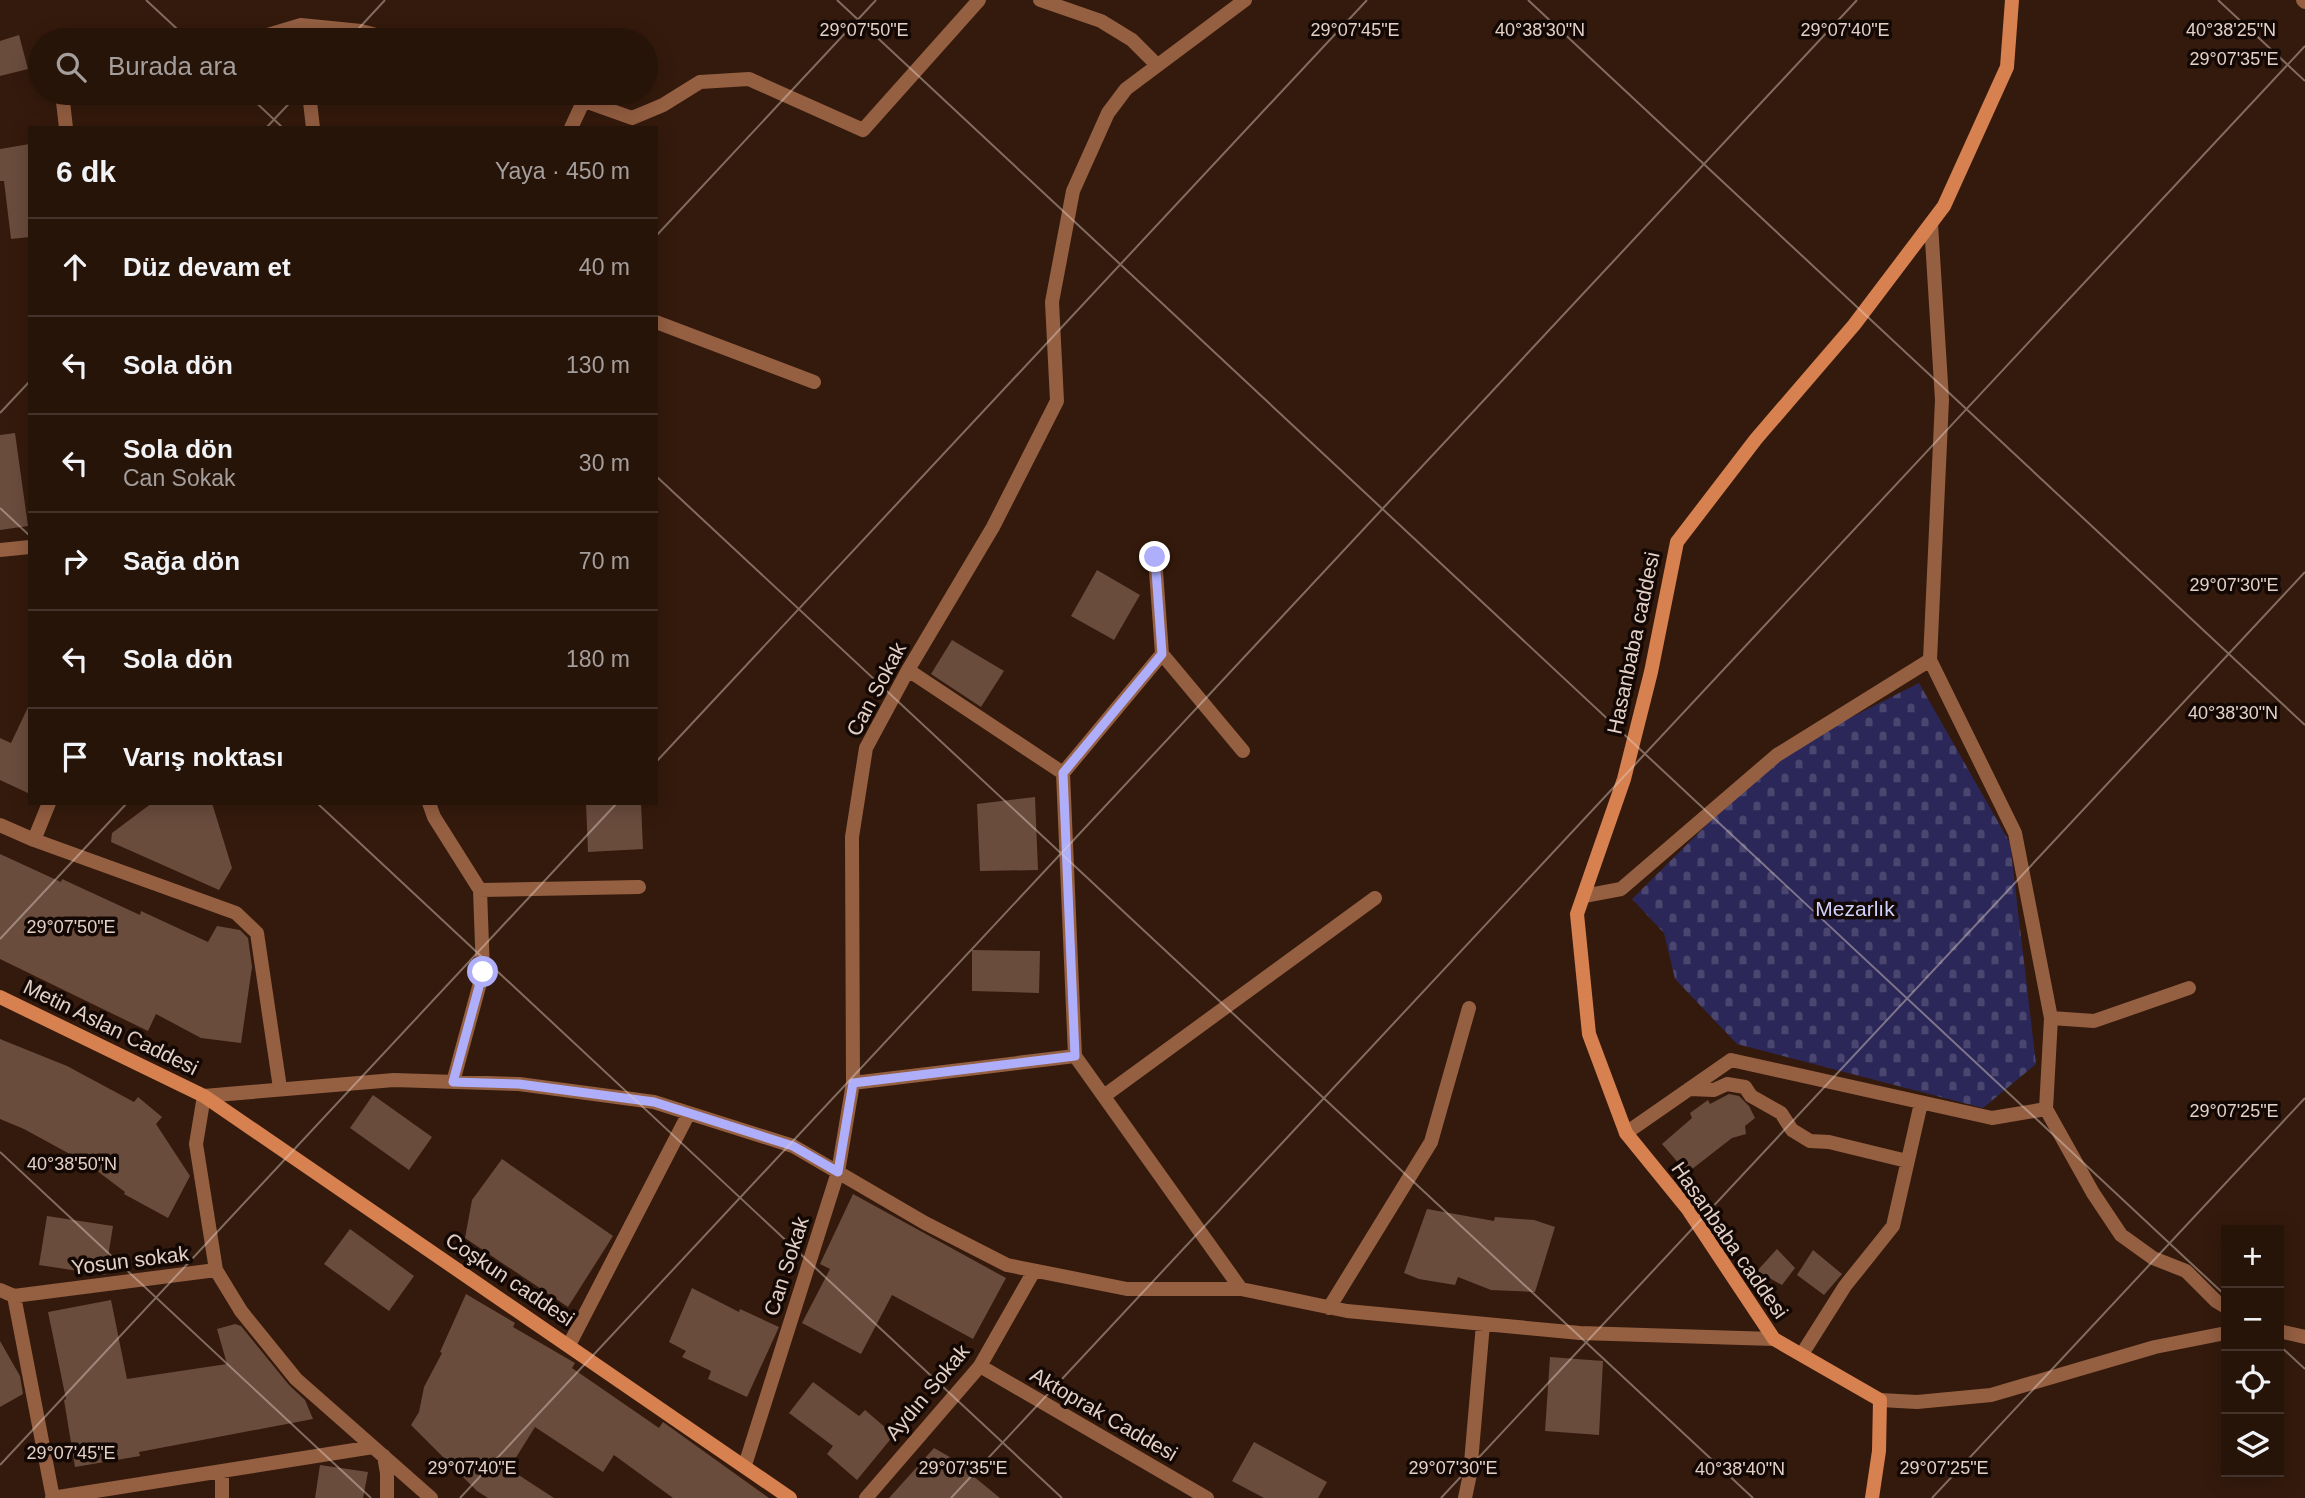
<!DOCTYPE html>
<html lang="tr">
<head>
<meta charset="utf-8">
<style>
  body { margin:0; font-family:Helvetica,sans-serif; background:#2f1d12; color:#f1f3f6 }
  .controls { position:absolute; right:21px; bottom:21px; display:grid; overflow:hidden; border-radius:0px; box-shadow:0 4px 18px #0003 }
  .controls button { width:63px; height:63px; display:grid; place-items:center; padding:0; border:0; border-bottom:2px solid #43332a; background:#271409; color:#f1f3f6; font:35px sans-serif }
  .stop { position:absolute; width:21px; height:21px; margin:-16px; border:5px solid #aeaefb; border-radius:50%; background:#fff }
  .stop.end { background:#aeaefb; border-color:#fff; box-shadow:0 2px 7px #0008 }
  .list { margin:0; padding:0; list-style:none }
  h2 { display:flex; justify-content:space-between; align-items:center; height:91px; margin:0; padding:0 28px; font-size:30px }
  h2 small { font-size:23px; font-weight:400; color:#a49e9c }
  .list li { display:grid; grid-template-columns:46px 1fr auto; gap:21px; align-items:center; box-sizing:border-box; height:98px; padding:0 28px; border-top:2px solid #43332a }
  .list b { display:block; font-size:26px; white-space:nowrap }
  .list p { margin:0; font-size:23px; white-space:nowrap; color:#a49e9c }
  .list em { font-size:23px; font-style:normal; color:#a49e9c }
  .icon { flex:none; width:38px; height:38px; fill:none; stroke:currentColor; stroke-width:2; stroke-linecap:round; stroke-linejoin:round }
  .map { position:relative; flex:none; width:2305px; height:1498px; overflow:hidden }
  .search { position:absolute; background:#271409; box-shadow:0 4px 18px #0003; left:28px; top:28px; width:630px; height:77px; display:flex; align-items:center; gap:18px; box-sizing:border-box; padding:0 24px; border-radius:38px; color:#a49e9c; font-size:26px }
  .panel { position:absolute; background:#271409; box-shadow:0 4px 18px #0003; left:28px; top:126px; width:630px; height:679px; border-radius:0px }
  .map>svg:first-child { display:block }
  .cemetery { fill:url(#cemetery-stones) }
  .building { fill:#6a4c3d }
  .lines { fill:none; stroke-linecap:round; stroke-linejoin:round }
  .street { stroke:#955f42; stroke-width:14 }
  .secondary { stroke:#d78050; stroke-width:14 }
  .route { stroke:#aeaefb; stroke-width:9 }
  .ticks { fill:none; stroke:#e3d1c8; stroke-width:2; stroke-opacity:0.45 }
  .labels { text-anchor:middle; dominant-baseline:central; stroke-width:7; stroke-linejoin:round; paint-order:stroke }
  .street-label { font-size:21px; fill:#e3d1c8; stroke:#130804 }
  .park-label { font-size:21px; fill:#cfd1fe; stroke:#130804 }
  .ticks-label { font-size:18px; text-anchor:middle; fill:#e3d1c8; stroke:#130804; stroke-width:7; stroke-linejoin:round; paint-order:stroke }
</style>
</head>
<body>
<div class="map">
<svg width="2305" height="1498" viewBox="0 0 2305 1498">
  <defs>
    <pattern id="cemetery-stones" width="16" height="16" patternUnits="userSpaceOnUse" patternTransform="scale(1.75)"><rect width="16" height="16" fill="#2b2859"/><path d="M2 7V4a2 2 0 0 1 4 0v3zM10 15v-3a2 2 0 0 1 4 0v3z" fill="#4a466f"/></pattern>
  </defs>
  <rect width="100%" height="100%" fill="#341a0c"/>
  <path class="cemetery" d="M1919 683 2010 843 2036 1064 1983 1108 1737 1044 1675 979 1664 933 1632 899 1777 755Z"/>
  <path class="building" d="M19 35 28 69 0 76V41Z
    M30 144V237L11 239 4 181H0V149Z
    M15 433 28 526 0 530V435Z
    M1097 570 1140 595 1114 640 1071 616Z
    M952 640 1004 671 981 707 931 674Z
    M30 703V794L0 780V738L11 743Z
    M1035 797 1038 870 980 871 977 804Z
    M152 803H212L232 868 219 890 111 842 112 833Z
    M586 803H641L643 849 588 852Z
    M0 854 61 882 62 879 140 915 141 911 208 942 217 926 240 930 248 938 252 967 241 1043 201 1038 156 1014 148 1031 0 959Z
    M972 950 1040 951 1039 993 972 991Z
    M0 1039 67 1066 134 1102 138 1097 162 1117 156 1124 190 1176 168 1218 124 1194 125 1192 88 1164 24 1129 0 1119Z
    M1729 1094 1739 1096 1749 1106 1755 1118 1745 1126 1746 1134 1732 1138 1687 1173 1662 1144 1692 1118 1690 1113 1708 1100 1710 1104Z
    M373 1095 432 1137 409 1170 350 1128Z
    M502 1159 613 1236 568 1307 465 1238 472 1200Z
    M853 1194 1006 1278 973 1339 892 1295 861 1354 802 1323 830 1269 820 1264Z
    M1427 1209 1494 1221 1495 1217 1534 1220 1555 1227 1535 1292 1491 1290 1458 1277 1455 1285 1419 1279 1404 1273Z
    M47 1216 113 1226 105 1275 39 1265Z
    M350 1229 414 1276 389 1311 324 1264Z
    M1777 1249 1795 1268 1782 1285 1757 1271Z
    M1813 1250 1842 1274 1824 1295 1797 1275Z
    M692 1288 739 1312 740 1309 779 1327 747 1397 708 1379 711 1371 682 1357 686 1351 669 1342Z
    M466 1294 515 1323 513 1327 575 1363 572 1368 659 1428 663 1422 769 1498H673L614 1455 603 1472 535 1427 512 1464 517 1466 514 1472 554 1498H488L477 1491 411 1425 419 1412 424 1387 442 1353 440 1352Z
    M111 1300 127 1379 227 1364 217 1329 235 1324 241 1326 289 1385 305 1400 313 1419 139 1452 140 1456 75 1467 64 1400 66 1399 48 1312Z
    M0 1341 20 1376 23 1394 0 1407Z
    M1550 1357 1603 1361 1599 1435 1545 1431Z
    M813 1382 859 1416 865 1410 894 1435 857 1480 827 1454 833 1446 789 1413Z
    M1254 1442 1327 1482 1318 1498H1264L1232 1481Z
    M934 1448 969 1468 967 1471 1000 1498H889Z
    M320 1465 368 1472 363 1498H315Z"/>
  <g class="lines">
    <path class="street" d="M1040 0 1101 21 1132 40 1156 64
      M2303 0 2305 2
      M301 25 303 40
      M251 40 301 25 361 31 395 40
      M62 93 66 128
      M309 93 313 128
      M562 93 632 118 663 105 700 82 749 79 863 130 979 0
      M571 128 584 100
      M1931 224 1942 400 1930 660 2015 833 2051 1018 2046 1109
      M656 322 814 382
      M0 550 30 547
      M1155 557 1162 654 1243 751
      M1162 654 1063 773 1075 1056 1241 1289
      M908 670 1063 773
      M429 803 434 817 480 890 483 972 453 1082
      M0 825 34 840 236 913 257 933 280 1088
      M34 840 49 803
      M480 890 639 887
      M1584 896 1621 889 1777 755 1930 660
      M2051 1018 2094 1021 2189 988
      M853 1083 1075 1056
      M1689 1089 1714 1090 1727 1084 1745 1087 1751 1096 1781 1113 1792 1130 1810 1141 1829 1142 1907 1161
      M1104 1096 1375 898
      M1626 1133 1731 1060 1992 1118 2046 1109 2093 1193 2121 1235 2153 1258 2186 1271 2216 1301 2226 1307
      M216 1270 241 1311 296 1379 431 1498
      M0 1290 14 1296 216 1270 196 1144 204 1096 394 1080 519 1084 654 1102 793 1146 925 1223 1007 1265 1127 1289H1241L1347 1311 1580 1333 1774 1339
      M14 1296 53 1498
      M1329 1308 1431 1142 1469 1008
      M2279 1331 2305 1337
      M569 1345 689 1113
      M1802 1354 1845 1286 1893 1226 1921 1103
      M980 1366 1207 1498
      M1880 1400 1917 1402 1991 1395 2155 1347 2226 1333
      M384 1456 387 1473V1498
      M745 1465 838 1172 853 1083 852 837 866 748 908 670 993 527 1057 401 1052 302 1073 191 1108 113 1126 89 1245 0
      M52 1498 373 1447
      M222 1498V1472
      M866 1498 980 1366 1034 1271
      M1465 1498 1470 1474 1483 1324"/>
    <path class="secondary" d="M0 997 204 1096 790 1498
      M1872 1498 1879 1451 1880 1400 1774 1339 1687 1208 1626 1133 1589 1034 1577 914 1624 779 1651 672 1677 542 1756 439 1854 325 1944 206 2007 67 2012 0"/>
  </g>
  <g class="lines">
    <path class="route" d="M483 972 453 1082 519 1084 654 1102 793 1146 838 1172 853 1083 1075 1056 1063 773 1162 654 1155 557"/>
  </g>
  <path class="ticks" d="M146 0 189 40M837 0 2226 1296M1528 0 2305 725M2218 0 2305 81M348 40 385 0M246 93 283 128M266 128 299 93M656 236 876 0M0 413 30 381M656 476 1753 1498M0 508 30 536M656 762 1367 0M317 803 1062 1498M0 939 127 803M0 1152 371 1498M2279 1345 2305 1369M0 1465 617 803M460 1498 1857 0M951 1498 2305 46M1441 1498 2305 572M1932 1498 2305 1098"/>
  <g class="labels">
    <g class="street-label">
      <text transform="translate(1633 643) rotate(-78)">Hasanbaba caddesi</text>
      <text transform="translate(876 689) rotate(-62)">Can Sokak</text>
      <text transform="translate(111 1027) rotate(26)">Metin Aslan Caddesi</text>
      <text transform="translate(1730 1240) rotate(55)">Hasanbaba caddesi</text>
      <text transform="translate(130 1260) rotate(-7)">Yosun sokak</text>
      <text transform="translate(786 1266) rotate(-72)">Can Sokak</text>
      <text transform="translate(510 1279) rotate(34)">Coşkun caddesi</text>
      <text transform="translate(927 1392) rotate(-50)">Aydın Sokak</text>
      <text transform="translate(1104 1414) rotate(30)">Aktoprak Caddesi</text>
    </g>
    <g class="park-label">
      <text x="1855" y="908">Mezarlık</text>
    </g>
  </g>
  <g class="ticks-label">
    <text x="2231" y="36">40°38'25"N</text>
    <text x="1540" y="36">40°38'30"N</text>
    <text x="864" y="36">29°07'50"E</text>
    <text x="1355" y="36">29°07'45"E</text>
    <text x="1845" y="36">29°07'40"E</text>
    <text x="2234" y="65">29°07'35"E</text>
    <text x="2234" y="591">29°07'30"E</text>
    <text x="2233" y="719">40°38'30"N</text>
    <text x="71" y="933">29°07'50"E</text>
    <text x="2234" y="1117">29°07'25"E</text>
    <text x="72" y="1170">40°38'50"N</text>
    <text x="71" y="1459">29°07'45"E</text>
    <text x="472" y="1474">29°07'40"E</text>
    <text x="963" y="1474">29°07'35"E</text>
    <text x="1453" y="1474">29°07'30"E</text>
    <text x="1944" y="1474">29°07'25"E</text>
    <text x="1740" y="1475">40°38'40"N</text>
  </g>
</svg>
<div class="controls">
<button>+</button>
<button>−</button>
<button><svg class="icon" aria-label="locate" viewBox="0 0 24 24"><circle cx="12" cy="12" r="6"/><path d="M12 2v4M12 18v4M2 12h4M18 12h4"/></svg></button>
<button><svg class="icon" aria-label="layers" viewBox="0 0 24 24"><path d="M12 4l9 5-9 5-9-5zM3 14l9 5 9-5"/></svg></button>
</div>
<div class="stop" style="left:483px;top:972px"></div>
<div class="stop end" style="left:1155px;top:557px"></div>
<div class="search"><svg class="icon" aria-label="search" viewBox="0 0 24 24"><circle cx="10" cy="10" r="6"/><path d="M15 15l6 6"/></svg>Burada ara</div>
<section class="panel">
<h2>6 dk<small>Yaya · 450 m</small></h2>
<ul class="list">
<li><svg class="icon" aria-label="ahead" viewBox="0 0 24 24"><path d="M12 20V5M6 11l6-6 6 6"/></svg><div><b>Düz devam et</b></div><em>40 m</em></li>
<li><svg class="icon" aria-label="left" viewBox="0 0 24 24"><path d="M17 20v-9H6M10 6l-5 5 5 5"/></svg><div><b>Sola dön</b></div><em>130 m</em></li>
<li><svg class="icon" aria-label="left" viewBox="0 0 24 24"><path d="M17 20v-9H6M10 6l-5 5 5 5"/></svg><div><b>Sola dön</b><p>Can Sokak</p></div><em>30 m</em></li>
<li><svg class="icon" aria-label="right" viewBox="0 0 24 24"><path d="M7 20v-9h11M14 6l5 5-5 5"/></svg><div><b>Sağa dön</b></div><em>70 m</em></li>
<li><svg class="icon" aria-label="left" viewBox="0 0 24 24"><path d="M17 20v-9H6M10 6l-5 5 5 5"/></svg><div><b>Sola dön</b></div><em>180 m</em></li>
<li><svg class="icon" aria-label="arrive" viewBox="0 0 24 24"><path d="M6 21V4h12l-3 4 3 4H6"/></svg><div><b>Varış noktası</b></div></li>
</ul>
</section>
</div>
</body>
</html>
